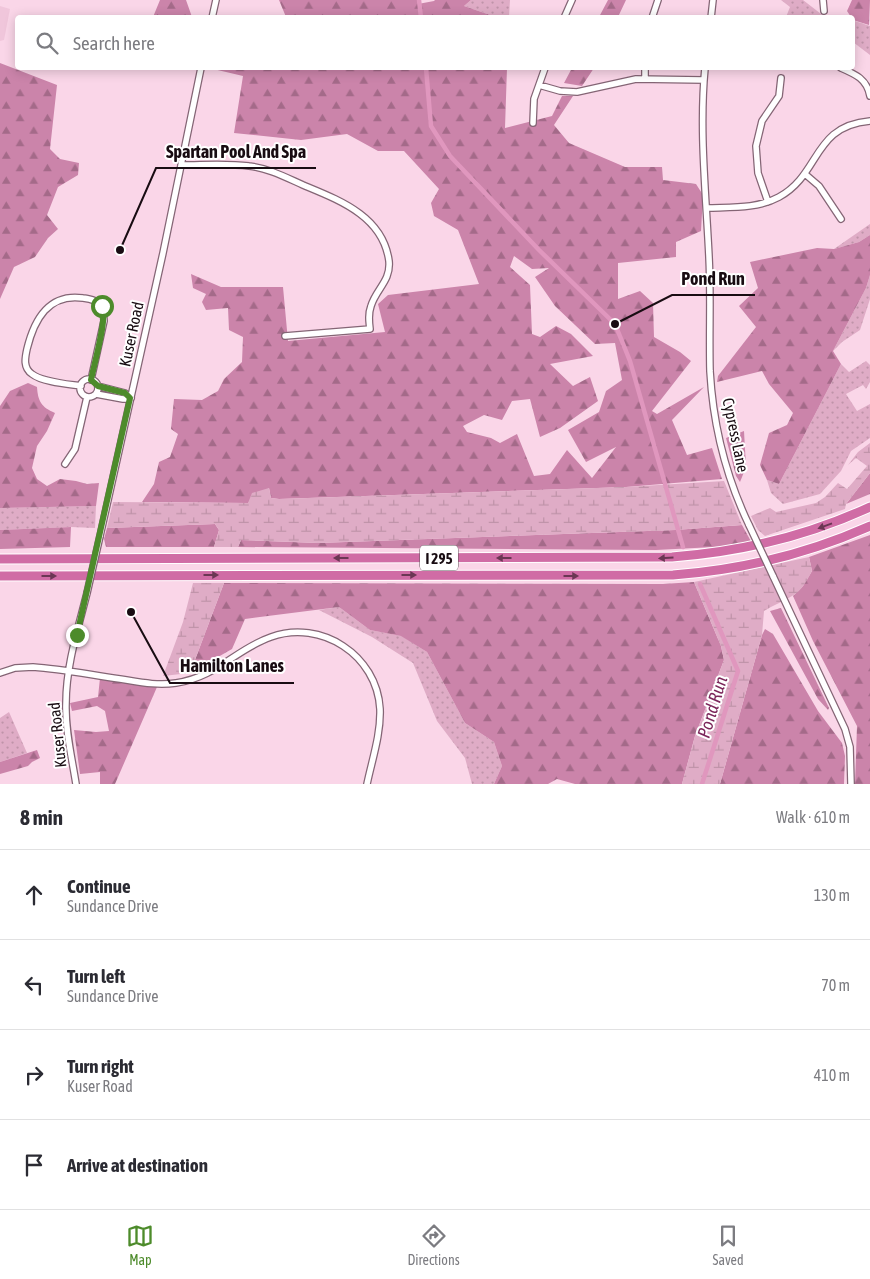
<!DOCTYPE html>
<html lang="en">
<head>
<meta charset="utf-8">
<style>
  body { margin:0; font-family:"Asap Condensed",sans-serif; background:#f7f7f7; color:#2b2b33 }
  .stop { position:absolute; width:15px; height:15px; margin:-11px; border:4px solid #4d8b2b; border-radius:50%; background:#fff }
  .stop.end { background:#4d8b2b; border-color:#fff; box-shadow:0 1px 5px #0008 }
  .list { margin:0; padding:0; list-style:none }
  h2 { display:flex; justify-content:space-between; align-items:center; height:65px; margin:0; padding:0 20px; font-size:21px }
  h2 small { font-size:16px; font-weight:400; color:#7c7c81 }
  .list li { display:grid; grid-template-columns:32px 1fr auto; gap:15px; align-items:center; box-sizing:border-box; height:90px; padding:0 20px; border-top:1px solid #e1e1e2 }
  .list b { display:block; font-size:19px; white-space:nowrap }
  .list p { margin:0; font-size:16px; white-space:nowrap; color:#7c7c81 }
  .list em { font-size:16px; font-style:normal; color:#7c7c81 }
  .icon { flex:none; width:28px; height:28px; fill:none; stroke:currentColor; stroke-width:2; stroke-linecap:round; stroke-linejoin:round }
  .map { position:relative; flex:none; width:870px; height:784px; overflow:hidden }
  .search { position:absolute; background:#fff; box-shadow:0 2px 12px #0003; left:15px; right:15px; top:15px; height:55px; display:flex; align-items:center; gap:12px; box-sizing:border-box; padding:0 18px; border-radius:5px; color:#7c7c81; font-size:19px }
  .sheet { height:425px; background:#fff }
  nav { display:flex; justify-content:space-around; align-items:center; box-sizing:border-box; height:70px; border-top:1px solid #e1e1e2; background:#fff; font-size:14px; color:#7c7c81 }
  nav a { display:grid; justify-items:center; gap:2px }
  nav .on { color:#4d8b2b }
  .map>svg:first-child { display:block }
  .built { fill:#f0c6db }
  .grass { fill:url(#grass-dots) }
  .forest { fill:url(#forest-firs); fill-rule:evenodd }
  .wetland { fill:url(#wetland-marsh) }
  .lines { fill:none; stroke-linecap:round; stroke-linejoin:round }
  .canal { stroke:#e097be; stroke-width:4.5 }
  .minor-casing { stroke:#846575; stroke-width:8 }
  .highway-casing { stroke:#fff; stroke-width:11 }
  .minor { stroke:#fff; stroke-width:5.5 }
  .highway { stroke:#d06ca5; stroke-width:9 }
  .minor-bridge-casing { stroke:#846575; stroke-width:8; stroke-linecap:butt }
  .minor-bridge { stroke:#fff; stroke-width:5.5 }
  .oneway { fill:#6b3754 }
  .route { stroke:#4d8b2b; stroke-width:6 }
  .labels { text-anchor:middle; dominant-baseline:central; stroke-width:4; stroke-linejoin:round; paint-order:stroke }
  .shield { fill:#fff; stroke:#5d5559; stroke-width:1 }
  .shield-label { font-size:15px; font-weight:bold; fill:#180c12 }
  .street-label { font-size:16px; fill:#180c12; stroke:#fff }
  .water-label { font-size:18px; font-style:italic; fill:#7c275b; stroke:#fff }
  .leader { fill:none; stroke:#180c12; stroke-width:2 }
  .callout-dot { fill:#180c12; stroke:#fff; stroke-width:2 }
  .callout-label { font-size:18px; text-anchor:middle; font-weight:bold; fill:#180c12; stroke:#fff; stroke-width:4; stroke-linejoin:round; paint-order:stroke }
</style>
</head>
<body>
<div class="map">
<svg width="870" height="784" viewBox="0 0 870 784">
  <defs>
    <pattern id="grass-dots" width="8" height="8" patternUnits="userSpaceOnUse" patternTransform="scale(1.25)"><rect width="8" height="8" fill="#dfacc6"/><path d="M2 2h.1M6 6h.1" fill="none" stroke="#bf93a9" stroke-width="1.8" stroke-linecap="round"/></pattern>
    <pattern id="forest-firs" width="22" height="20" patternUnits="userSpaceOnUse" patternTransform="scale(1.25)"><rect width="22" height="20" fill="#cb84aa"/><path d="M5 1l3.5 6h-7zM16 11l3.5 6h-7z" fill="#a46a89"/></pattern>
    <pattern id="wetland-marsh" width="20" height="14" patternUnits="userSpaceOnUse" patternTransform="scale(1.25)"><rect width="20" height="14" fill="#dfacc6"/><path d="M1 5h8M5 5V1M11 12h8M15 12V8" fill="none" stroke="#bf93a9"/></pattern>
  </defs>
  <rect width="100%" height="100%" fill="#fad6e8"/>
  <path class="built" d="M0 6 10 9 4 40 0 41Z"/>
  <path class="grass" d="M471 0H510L509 17H496L464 6Z
    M781 0H803L825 17H813L810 15V17H786L790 7Z
    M852 20 870 26V55L853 42Z
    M870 224V235L859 242 834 249Z
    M870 275V299L860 330 842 342 833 351 866 288Z
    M866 361 870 365V382L866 389 863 385 846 394 857 411 870 404V438L851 451 841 471 820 494 783 504 771 493 767 480 779 484 841 364 849 372Z
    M96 506 95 528 71 527 0 530V508Z
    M339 607 370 630 402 636 427 652 465 723 494 742 502 766 494 784H472L465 758 437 721 413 663 372 637 319 610Z
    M9 712 27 753 0 762V718Z"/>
  <path class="forest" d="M160 0H186L192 17H153Z
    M279 0H417L418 4 434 1 435 0H471L464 6 496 17H286Z
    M608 0H626L618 17H599Z
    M852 0H870L869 25 853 20 852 18 851 17 847 11Z
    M0 63 57 85 50 149 60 159 79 163 78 175 58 187 47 215 58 229 48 238 35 257 14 267 0 299Z
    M209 68H507L505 128 552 116 562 96H573L554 125 569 143 625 167H662L663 180 696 184 703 195 701 231 676 242V257L618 263V299L640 291 653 303 654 337 680 352 691 361 652 411 657 414 704 387 672 420 687 455 712 448 722 479 626 487 279 499 271 498 269 488 248 503 142 502 154 484 159 462 170 457 178 434 171 429 174 399 202 400 218 391 224 379 242 362 243 337 229 330 228 308 206 310 202 302 206 294 193 288 191 274 221 287H283L288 341 385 332 378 304 388 295 479 284 458 230 434 216 431 203 439 189 404 151H378L347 134 301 140 234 133 243 76ZM514 256 532 269 549 268 535 277 555 306 595 344 615 343 622 380 606 391 599 412 568 430 586 462 616 447 592 478 567 450 550 474 534 476 517 434 500 443 491 438 467 432 463 426 484 415 502 420 512 401 530 399 540 437 560 428 598 401 590 377 573 386 550 364 593 356 571 334 556 326 540 337 532 334 530 285 510 267Z
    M572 68H594L582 86 564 83Z
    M870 235V275L866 288 833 351 841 364 779 484 767 480 760 465 769 433 787 425 793 413 769 384 762 371 717 382 718 376 756 327 739 306 758 288 750 262 817 248 834 249 859 242Z
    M28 383 37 387C38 401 41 407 55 413L47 431 37 446 32 468 37 479 47 486 60 479 76 481 87 484 99 483 96 506 0 508V406L10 391Z
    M744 431 746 467 740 482 736 476 726 438Z
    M870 473V494L846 504Z
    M215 524 219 530 214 547H106L104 539 107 528Z
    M742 525 753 545 656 550 238 547 241 540 318 543 675 530Z
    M71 527 70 547 0 549V530Z
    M870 535V784H855L857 726 813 641 793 596 803 586 812 571 809 557Z
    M694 582 721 646 724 660 695 736 682 784H575L557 779 548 784H494L502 766 494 742 465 723 427 652 401 636 370 630 339 607 245 619 232 649 190 673 224 583 663 584Z
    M781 608 829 708 828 710 818 699 770 611Z
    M765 629 773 634 818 711 842 743 845 756 844 784H720L762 635Z
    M100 678 157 687 115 784H100V772L80 774 74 730 96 732 109 731 105 711 97 706 72 711 70 703 98 697Z
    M37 750 40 758 32 762 28 766 0 774V762Z"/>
  <path class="wetland" d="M870 443V473L846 504 845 509 765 536 758 530 751 516 770 508 776 512 816 503 825 497 838 483 847 489 867 466 856 458 848 465 858 452Z
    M724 481 742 525 675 530 318 543 241 540 238 547H214L219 530 215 524 107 528 113 502 248 503 252 493 269 488 271 498 279 499 626 487Z
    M809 557 812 571C807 580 802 591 792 596 783 602 773 605 764 611L762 635 720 784H682L695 736 724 660 721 646 694 582Z
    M193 583H224L190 673 163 676 183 622Z"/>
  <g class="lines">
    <path class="canal" d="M419 0 421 18
      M426 68 431 126 450 156 539 250 615 324 630 361 683 547
      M700 584 738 671 702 784"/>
    <g class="minor-casing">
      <path id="minor" d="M823 0 824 11
        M212 18 216 0
        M564 18 572 0
        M652 18 658 0
        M711 18 713 0
        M705 68C699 130 706 194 709 257 711 295 709 333 710 371 713 424 726 477 749 525
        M841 68C855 74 867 79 870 96
        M645 79V68
        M539 85 560 91 577 92 636 79 704 80
        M533 123 534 99 545 68
        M181 165C203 165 227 163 249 166 268 168 285 177 303 185 339 200 383 216 389 261 391 281 376 289 371 306 368 314 369 321 370 329L285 336
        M805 174 819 186 841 219
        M768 202 758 173 756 146 762 121 779 96 781 78
        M707 208C731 207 757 209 779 197 821 174 812 126 870 121
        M80 388a9 9 0 1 1 18 0a9 9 0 1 1-18 0Z
        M81 386C67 384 42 382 32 374 23 368 25 358 27 349 34 320 48 293 83 298 92 299 98 301 103 308L104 321 91 380
        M98 386 125 393 131 398
        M96 394 123 399 131 398
        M65 464 75 449 87 397
        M100 536 163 253 201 68
        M773 576 845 729 850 747 851 784
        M0 673 15 668 33 667C62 669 91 675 120 679 139 682 157 686 176 683 217 677 236 649 271 637 321 619 377 655 380 709 381 734 372 760 367 784
        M76 784C72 758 65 730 66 703 66 666 78 629 87 593"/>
    </g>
    <g class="highway-casing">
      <path id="highway" d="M0 559 672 557C742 552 807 536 870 507
        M0 576 673 575C742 570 807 554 870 526"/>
    </g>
    <use href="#minor" class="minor"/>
    <use href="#highway" class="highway"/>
    <g class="minor-bridge-casing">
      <path id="minor-bridge" d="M749 525 773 576
        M87 593 100 536"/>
    </g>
    <use href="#minor-bridge" class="minor-bridge"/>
  </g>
  <defs><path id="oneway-solid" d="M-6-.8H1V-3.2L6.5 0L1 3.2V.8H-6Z" transform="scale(1.25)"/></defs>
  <g class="oneway">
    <use href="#oneway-solid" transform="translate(825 526) rotate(160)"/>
    <use href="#oneway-solid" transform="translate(341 558) rotate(-180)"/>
    <use href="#oneway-solid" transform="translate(504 558) rotate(-180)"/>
    <use href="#oneway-solid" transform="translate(666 558) rotate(177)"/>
    <use href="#oneway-solid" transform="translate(211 575)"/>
    <use href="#oneway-solid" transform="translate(409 575)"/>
    <use href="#oneway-solid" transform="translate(49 576)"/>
    <use href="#oneway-solid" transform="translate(571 576)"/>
  </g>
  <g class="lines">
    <path class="route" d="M77 635 130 398 125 393 98 386 91 380C94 364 108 317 102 306"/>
  </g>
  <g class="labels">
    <rect class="shield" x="420" y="545.5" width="38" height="25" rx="4"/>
    <g class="shield-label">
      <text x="439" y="558">I 295</text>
    </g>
    <g class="street-label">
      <text transform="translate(131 334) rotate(-78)">Kuser Road</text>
      <text transform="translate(736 435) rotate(78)">Cypress Lane</text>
      <text transform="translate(57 735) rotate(-96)">Kuser Road</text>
    </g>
    <g class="water-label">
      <text transform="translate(712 707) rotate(-73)">Pond Run</text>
    </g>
  </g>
  <path class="leader" d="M120 250L156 168H316M615 324L672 295H755M131 612L170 683H294"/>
  <g class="callout-dot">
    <circle cx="120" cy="250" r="5"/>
    <circle cx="615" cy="324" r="5"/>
    <circle cx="131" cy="612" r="5"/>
  </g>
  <g class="callout-label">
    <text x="236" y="158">Spartan Pool And Spa</text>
    <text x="713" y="285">Pond Run</text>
    <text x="232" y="672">Hamilton Lanes</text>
  </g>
</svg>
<div class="stop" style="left:102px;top:306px"></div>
<div class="stop end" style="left:77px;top:635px"></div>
<div class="search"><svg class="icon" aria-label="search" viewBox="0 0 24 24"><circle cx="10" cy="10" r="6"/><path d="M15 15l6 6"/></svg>Search here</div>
</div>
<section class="sheet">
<h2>8 min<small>Walk · 610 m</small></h2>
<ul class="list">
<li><svg class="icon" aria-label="ahead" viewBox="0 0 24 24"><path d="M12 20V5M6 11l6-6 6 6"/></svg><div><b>Continue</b><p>Sundance Drive</p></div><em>130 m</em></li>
<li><svg class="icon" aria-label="left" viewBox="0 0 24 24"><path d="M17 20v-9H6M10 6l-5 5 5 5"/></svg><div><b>Turn left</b><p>Sundance Drive</p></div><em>70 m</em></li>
<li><svg class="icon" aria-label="right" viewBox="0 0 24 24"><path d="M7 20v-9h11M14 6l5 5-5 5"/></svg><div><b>Turn right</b><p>Kuser Road</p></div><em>410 m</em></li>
<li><svg class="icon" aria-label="arrive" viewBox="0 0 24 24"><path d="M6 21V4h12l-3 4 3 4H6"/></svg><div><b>Arrive at destination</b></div></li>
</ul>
</section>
<nav>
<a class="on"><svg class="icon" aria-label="map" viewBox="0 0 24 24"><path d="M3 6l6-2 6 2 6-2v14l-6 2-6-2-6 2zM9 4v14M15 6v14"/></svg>Map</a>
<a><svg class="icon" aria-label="directions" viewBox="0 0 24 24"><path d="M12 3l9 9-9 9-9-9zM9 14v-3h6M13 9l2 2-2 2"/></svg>Directions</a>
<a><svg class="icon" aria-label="saved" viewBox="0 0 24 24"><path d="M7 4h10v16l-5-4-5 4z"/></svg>Saved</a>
</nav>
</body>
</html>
